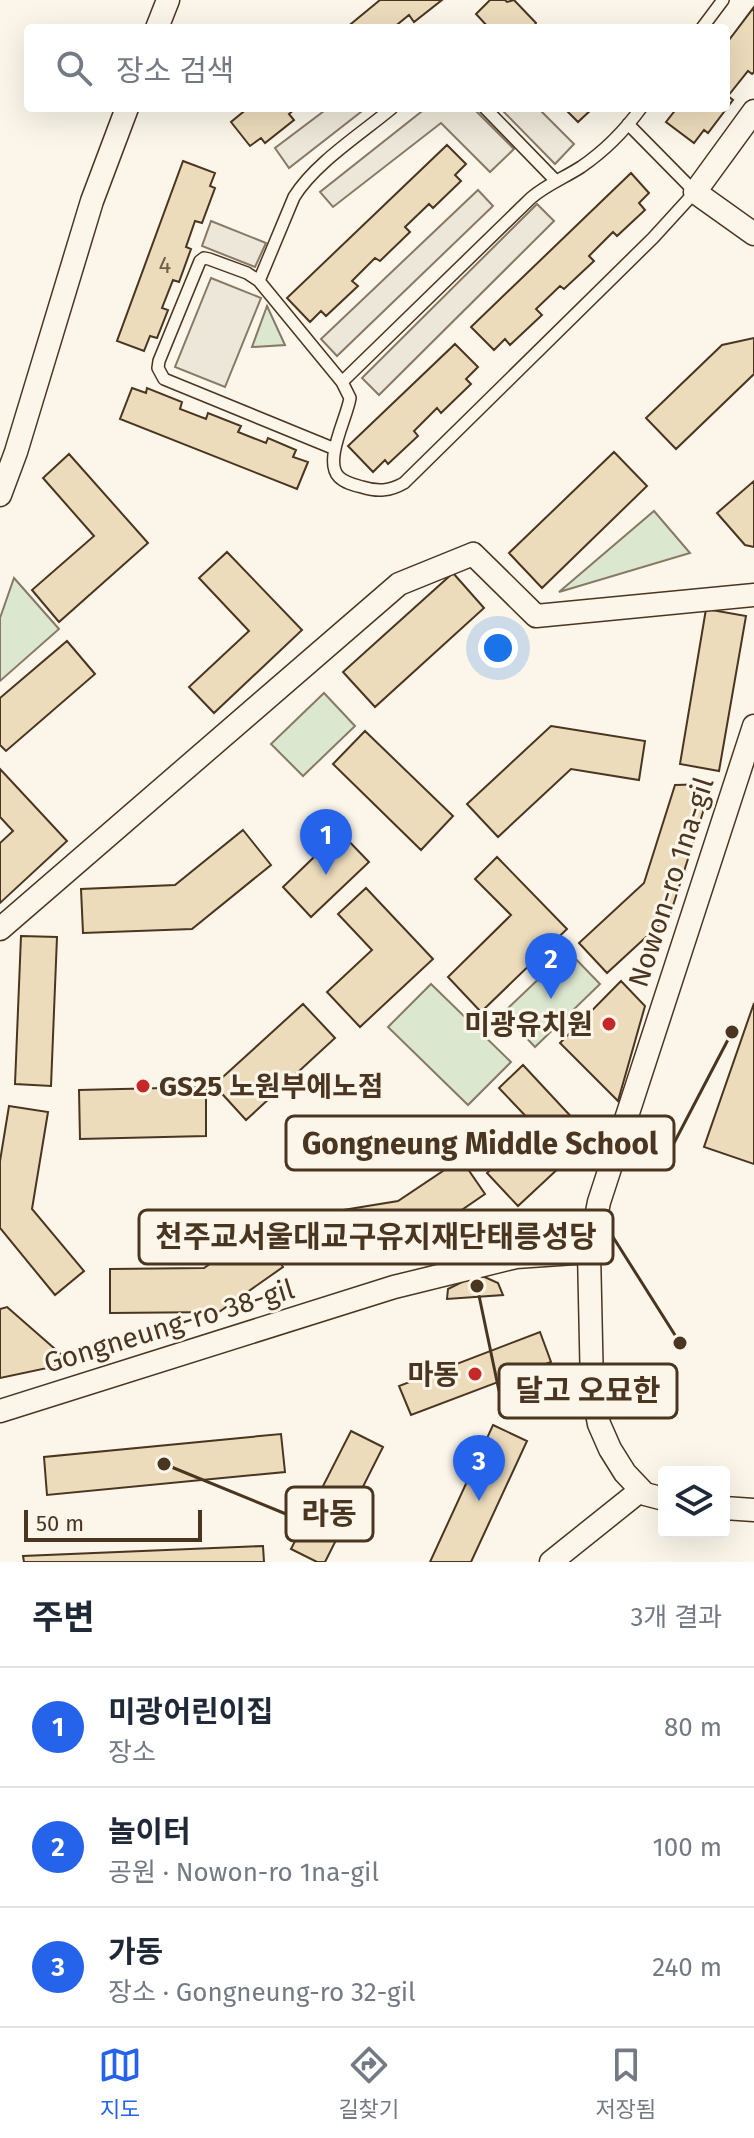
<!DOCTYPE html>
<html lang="ko">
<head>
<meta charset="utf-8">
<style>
  body { margin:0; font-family:"Fira Sans","Noto Sans KR",sans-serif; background:#f6f6f7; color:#1f2937 }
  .controls { position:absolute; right:24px; bottom:24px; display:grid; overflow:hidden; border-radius:8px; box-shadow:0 8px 32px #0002 }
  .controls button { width:72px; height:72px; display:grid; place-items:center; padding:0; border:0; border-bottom:2px solid #e0e1e3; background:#fff; color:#1f2937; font:40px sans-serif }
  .scale { position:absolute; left:24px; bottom:20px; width:178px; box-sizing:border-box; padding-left:8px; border:4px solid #4a3520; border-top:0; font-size:22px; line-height:28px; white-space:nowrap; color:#4a3520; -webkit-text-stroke:6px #fbf6e9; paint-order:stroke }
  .you { position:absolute; left:498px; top:648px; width:28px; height:28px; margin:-20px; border:6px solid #fff; border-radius:50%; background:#1a73e8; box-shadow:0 0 0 12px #1a73e833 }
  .badge { display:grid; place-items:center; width:52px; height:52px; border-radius:50%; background:#2563eb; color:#fff; font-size:26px; font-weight:700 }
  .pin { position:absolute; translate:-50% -66px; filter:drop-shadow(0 2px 4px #0008) }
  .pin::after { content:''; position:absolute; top:42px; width:28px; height:24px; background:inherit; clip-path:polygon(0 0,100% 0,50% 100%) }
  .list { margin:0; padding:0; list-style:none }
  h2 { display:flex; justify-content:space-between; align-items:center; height:104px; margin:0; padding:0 32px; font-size:34px }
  h2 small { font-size:26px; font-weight:400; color:#747a83 }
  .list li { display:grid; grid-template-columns:52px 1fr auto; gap:24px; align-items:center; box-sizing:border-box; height:120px; padding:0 32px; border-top:2px solid #e0e1e3 }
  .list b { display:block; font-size:30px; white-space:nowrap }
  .list p { margin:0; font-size:26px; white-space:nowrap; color:#747a83 }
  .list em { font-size:26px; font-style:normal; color:#747a83 }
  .icon { flex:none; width:44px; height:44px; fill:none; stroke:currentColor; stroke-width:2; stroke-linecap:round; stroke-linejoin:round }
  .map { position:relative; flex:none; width:754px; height:1562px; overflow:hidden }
  .search { position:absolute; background:#fff; box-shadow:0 8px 32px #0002; left:24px; right:24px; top:24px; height:88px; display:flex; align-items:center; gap:20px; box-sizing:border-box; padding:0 28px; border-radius:8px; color:#747a83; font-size:30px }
  .sheet { height:464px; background:#fff }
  nav { display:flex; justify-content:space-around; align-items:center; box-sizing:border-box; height:112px; border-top:2px solid #e0e1e3; background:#fff; font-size:22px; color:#747a83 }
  nav a { display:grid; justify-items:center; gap:4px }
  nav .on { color:#2563eb }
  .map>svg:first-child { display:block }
  .green { fill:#dce7d0; stroke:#887966; stroke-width:2 }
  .parking { fill:#ede7d9; stroke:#887966; stroke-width:2 }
  .building { fill:#ecdcbc; stroke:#4a3520; stroke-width:2 }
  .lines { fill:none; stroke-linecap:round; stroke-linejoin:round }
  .service-casing { stroke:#4a3520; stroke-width:14 }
  .minor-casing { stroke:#4a3520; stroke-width:25 }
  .service { stroke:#fbf6e9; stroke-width:11 }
  .minor { stroke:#fbf6e9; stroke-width:22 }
  .poi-dot { fill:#c62828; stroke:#fbf6e9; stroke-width:3 }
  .labels { text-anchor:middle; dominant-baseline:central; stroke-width:6; stroke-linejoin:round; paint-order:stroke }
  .number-label { font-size:24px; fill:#725f47 }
  .street-label { font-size:28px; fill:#4a3520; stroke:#fbf6e9 }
  .poi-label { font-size:28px; font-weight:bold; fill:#4a3520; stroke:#fbf6e9; text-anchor:end }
  .leader { fill:none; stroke:#4a3520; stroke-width:3 }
  .callout-dot { fill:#4a3520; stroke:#fbf6e9; stroke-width:3 }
  .callout { fill:#fbf6e9; stroke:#4a3520; stroke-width:3 }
  .callout-label { font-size:30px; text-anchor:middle; font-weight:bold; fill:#4a3520 }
</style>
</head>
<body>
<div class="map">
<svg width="754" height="1562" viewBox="0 0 754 1562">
  <rect width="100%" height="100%" fill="#fbf6e9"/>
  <path class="green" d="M267 306 285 345 252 347Z
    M654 511 690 553 559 592Z
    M14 578 59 629 0 681V618Z
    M324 693 355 726 303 776 271 744Z
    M568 951 600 984 535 1047 503 1013Z
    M431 984 511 1062 468 1105 388 1027Z"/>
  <path class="parking" d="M328 108H366L289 168 275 148Z
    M426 108H473L514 149 490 172 441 123 333 207 320 192Z
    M500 108H538L574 144 555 164Z
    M478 190 493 206 337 356 321 339Z
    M537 204 554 221 379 395 362 378Z
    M211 221 266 243 255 267 202 246Z
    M211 278 261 298 225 387 175 367Z"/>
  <path class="building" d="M380 0H442L414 22 409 15 393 28H346Z
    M490 0H505L507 2 514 0 536 23 533 28H489L476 14Z
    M754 7V72L752 74 748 71 728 96 733 100 708 133 704 130 694 143 666 122 677 108H726V44Z
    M248 108H296L289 114 294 120 265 143 261 138 250 146 231 122Z
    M564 108H593L578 122Z
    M447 145 466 164 455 175 461 181 433 208 429 204 405 227 410 232 380 261 375 258 352 281 358 286 326 316 321 311 310 322 287 298Z
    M183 161 215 173 210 186 215 188 202 223 195 221 186 247 191 249 179 282 173 280 162 308 168 310 157 338 150 336 144 351 117 341Z
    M631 173 649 193 639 203 645 210 617 236 613 232 589 256 594 261 564 289 560 286 536 309 542 315 510 345 505 339 494 350 471 327Z
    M754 338V374L676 449 646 418 722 345Z
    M455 344 478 367 466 379 471 384 441 413 437 408 414 431 418 436 388 464 385 460 373 472 348 446Z
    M132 388 146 393 147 388 182 402 180 409 206 419 208 413 241 426 238 432 266 443 268 438 296 450 293 457 308 462 297 489 120 419Z
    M614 452 647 486 542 588 509 553Z
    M69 454 148 543 59 622 32 590 94 536 43 478Z
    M754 481V547L745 545 717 513Z
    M227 552 302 630 214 713 189 687 249 631 199 578Z
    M453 573 484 608 375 707 343 672Z
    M706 609 746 616 719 771 680 764Z
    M67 641 95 674 6 751 0 745V698Z
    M551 726 645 741 639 780 571 769 498 837 467 804Z
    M365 731 453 816 421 850 333 764Z
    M0 769 67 841 0 903V843L13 831 0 817Z
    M712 784 670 915 607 973 579 943 644 883 675 785Z
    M243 830 271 865 192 929 83 933 81 889 175 885Z
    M340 832 369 862 311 917 283 887Z
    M497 857 567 929 481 1012 448 977 511 915 475 879Z
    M366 888 433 959 360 1027 327 992 372 950 338 914Z
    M21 936 57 937 51 1086 15 1084Z
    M621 981 645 1006 618 1101 560 1043Z
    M754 1003V1164L704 1147Z
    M303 1004 335 1038 246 1120 214 1085Z
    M523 1065 591 1138 518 1206 487 1173 536 1127 499 1088Z
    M206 1087V1136L80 1139 79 1090Z
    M9 1106 48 1112 32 1209 84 1271 55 1295 0 1228V1161Z
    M461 1159 485 1194 412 1244 301 1262 294 1218 398 1201Z
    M258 1231 283 1267 219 1312 110 1313V1269L204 1268Z
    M478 1274 498 1283 503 1295 447 1299 448 1289Z
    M7 1307 71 1363 0 1378V1309Z
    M540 1332 551 1362 411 1415 399 1386Z
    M493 1425 527 1441 471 1562H430Z
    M351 1431 383 1447 325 1562H317L291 1549Z
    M281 1434 285 1472 47 1495 44 1457Z
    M263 1546 264 1562H24L23 1556Z"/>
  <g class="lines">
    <g class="service-casing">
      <path id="service" d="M702 28 723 0
        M485 108 556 181
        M259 281 294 197C315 163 361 134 392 108
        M342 382 531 198C546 185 564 178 581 167 603 152 625 130 641 108
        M335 449 164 379 158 368 159 361 200 261 204 258 209 259 247 273 259 281 342 382 350 398C347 418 323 461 339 477 345 483 354 485 362 487 378 492 390 491 404 483L653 238 695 192 628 124"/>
    </g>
    <g class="minor-casing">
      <path id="minor" d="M157 28 168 0
        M754 111 695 192 754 234
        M0 495 16 452 92 201 127 108
        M0 929 399 584 473 554 536 616 754 595
        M0 1411 394 1287 516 1257 589 1252
        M664 1499 645 1494 625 1473 610 1449 599 1424 592 1388 589 1252 599 1202 754 726
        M724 1508 754 1510
        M551 1562 641 1490"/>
    </g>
    <use href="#service" class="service"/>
    <use href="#minor" class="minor"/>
  </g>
  <g class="poi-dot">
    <circle cx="609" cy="1024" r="8"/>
    <circle cx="143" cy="1086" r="8"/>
    <circle cx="475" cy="1374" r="8"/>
  </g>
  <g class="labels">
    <g class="number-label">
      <text x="165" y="265">4</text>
    </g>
    <g class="street-label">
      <text transform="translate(671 882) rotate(-72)">Nowon-ro 1na-gil</text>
      <text transform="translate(169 1326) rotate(-17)">Gongneung-ro 38-gil</text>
    </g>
    <g class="poi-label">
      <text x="593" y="1024">미광유치원</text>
      <text x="159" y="1086" text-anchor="start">GS25 노원부에노점</text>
      <text x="459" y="1374">마동</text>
    </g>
  </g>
  <path class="leader" d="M732 1032L674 1143M680 1343L613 1237M477 1286L499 1391M164 1464L286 1514"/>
  <g class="callout-dot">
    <circle cx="732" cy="1032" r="8"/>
    <circle cx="680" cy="1343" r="8"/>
    <circle cx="477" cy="1286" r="8"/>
    <circle cx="164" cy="1464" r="8"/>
  </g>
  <g class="callout">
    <rect x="286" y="1116" width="388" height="54" rx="8"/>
    <rect x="139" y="1210" width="474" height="54" rx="8"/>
    <rect x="499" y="1364" width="178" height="54" rx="8"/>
    <rect x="286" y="1487" width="87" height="54" rx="8"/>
  </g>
  <g class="callout-label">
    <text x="480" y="1154">Gongneung Middle School</text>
    <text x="376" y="1247">천주교서울대교구유지재단태릉성당</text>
    <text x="588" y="1401">달고 오묘한</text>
    <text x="329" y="1524">라동</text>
  </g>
</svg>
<div class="controls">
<button><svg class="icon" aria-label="layers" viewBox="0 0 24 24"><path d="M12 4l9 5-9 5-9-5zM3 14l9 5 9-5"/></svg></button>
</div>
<div class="scale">50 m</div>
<div class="you"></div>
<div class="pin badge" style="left:326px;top:875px">1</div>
<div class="pin badge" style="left:551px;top:999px">2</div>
<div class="pin badge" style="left:479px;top:1501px">3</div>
<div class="search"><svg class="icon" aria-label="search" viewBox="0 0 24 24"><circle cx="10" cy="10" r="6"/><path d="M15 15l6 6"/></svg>장소 검색</div>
</div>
<section class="sheet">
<h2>주변<small>3개 결과</small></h2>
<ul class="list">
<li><span class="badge">1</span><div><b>미광어린이집</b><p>장소</p></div><em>80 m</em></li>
<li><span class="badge">2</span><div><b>놀이터</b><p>공원 · Nowon-ro 1na-gil</p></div><em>100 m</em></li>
<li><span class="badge">3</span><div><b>가동</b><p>장소 · Gongneung-ro 32-gil</p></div><em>240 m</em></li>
</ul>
</section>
<nav>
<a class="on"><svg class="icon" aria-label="map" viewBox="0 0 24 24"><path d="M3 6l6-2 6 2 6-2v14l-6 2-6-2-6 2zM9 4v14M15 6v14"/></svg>지도</a>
<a><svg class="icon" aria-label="directions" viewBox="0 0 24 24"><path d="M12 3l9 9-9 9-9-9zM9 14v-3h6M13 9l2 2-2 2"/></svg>길찾기</a>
<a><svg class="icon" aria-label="saved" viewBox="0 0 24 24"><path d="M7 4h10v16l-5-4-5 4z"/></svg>저장됨</a>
</nav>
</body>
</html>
